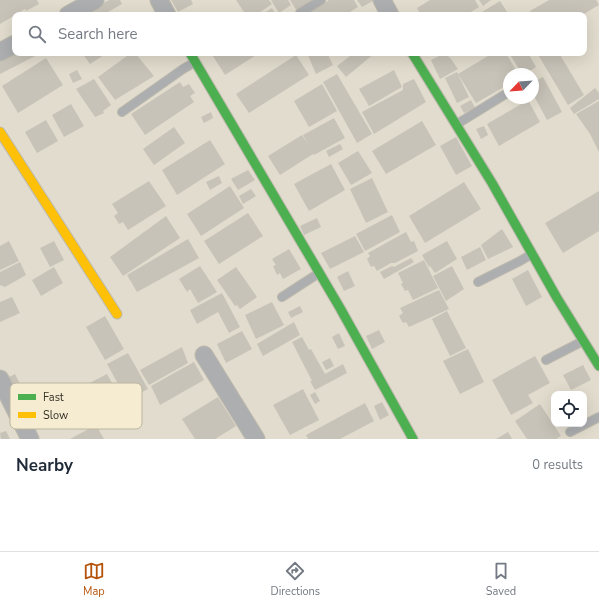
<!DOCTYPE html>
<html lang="en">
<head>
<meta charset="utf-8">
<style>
  body { margin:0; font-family:"Nunito Sans",sans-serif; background:#f6f6f7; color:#1f2937 }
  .controls { position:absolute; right:12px; bottom:12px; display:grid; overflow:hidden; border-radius:8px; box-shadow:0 4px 16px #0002 }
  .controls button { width:36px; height:36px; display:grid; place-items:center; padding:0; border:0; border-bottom:1px solid #e0e1e3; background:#fff; color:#1f2937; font:20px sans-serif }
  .compass { position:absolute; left:503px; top:68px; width:36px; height:36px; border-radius:50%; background:#fff; box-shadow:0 4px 16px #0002; rotate:245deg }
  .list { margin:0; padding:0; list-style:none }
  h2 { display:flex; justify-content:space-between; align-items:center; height:52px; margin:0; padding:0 16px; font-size:17px }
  h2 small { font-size:13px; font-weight:400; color:#747a83 }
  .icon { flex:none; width:22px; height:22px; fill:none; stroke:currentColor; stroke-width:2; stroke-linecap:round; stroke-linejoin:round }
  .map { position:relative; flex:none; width:599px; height:439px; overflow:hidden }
  .search { position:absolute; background:#fff; box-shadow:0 4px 16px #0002; left:12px; right:12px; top:12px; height:44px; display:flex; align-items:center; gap:10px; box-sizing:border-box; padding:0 14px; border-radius:8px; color:#747a83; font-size:15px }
  .sheet { height:112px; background:#fff }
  nav { display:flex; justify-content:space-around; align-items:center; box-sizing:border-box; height:56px; border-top:1px solid #e0e1e3; background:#fff; font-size:11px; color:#747a83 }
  nav a { display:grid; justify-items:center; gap:2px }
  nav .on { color:#b45309 }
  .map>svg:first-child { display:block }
  .building { fill:#c8c3b8 }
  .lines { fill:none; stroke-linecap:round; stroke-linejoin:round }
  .lane-casing { stroke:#bdb9ad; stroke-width:10 }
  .street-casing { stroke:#bdb9ad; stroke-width:19 }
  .fast-casing { stroke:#bdb9ad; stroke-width:11 }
  .slow-casing { stroke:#bdb9ad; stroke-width:11 }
  .lane { stroke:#adaeaf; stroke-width:8 }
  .street { stroke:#adaeaf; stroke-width:17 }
  .fast { stroke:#4caf50; stroke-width:9 }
  .slow { stroke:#ffc107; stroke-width:9 }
  .key { fill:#f6ecd2; stroke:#bcb49f; stroke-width:1 }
  .key-label { font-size:11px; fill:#353127 }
</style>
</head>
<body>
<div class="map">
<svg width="599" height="439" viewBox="0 0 599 439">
  <rect width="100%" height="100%" fill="#e1dccd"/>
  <path class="building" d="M0 0H37L39 4 26 11 25 9 0 24Z
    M109 0H120L122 4 103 15H80Z
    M171 0H191L193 4 178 12Z
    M236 0H269L272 4 256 15H246Z
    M271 0H288L291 5 279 13Z
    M290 0H316L297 11Z
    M329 0H354L358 7 345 15H304Z
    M357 0H375L362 7Z
    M430 0H475L479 7 466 15H421L417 8Z
    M479 0H491L483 6Z
    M549 0H596L599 5 582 15H532L530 11Z
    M500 1 509 15H477Z
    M272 8 276 15H261Z
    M16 53H41L0 74V61Z
    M82 53H107L90 64Z
    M131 53H135L154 76 115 100 98 77Z
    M211 53H259L225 75Z
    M307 53H327L333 65 316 74Z
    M354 53H375L346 77 337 66Z
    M445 53 451 59 458 69 440 79 431 60Z
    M493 53H506L518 74H509V84L476 103 458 74Z
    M509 53H528L536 67 525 74H522Z
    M537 53H559L584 95 568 105Z
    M296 55 309 75 249 113 236 94Z
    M46 58 63 85 18 113 2 86Z
    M77 70 82 79 73 83 69 74Z
    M394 70 402 87 369 106 359 89Z
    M457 72 469 97 457 103 445 78Z
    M337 74 372 134 357 143 323 82Z
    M543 77 562 112 547 120 533 94V82Z
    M94 79 111 105 103 111 104 113 95 117 76 89Z
    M414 79 426 102 374 134 362 112 403 90V84Z
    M180 82 183 87 189 84 195 93 190 96 194 102 145 135 131 114Z
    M322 84 337 111 309 127 294 101Z
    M595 88 599 93V99L574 114 570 108Z
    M471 100 475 108 464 113 460 106Z
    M528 100 540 122 499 146 487 124Z
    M599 101V152L590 134 576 114Z
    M71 104 84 126 64 137 52 115Z
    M211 112 213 118 204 123 201 117Z
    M334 118 345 138 314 155 313 154 280 175 268 156 302 135 308 144 303 135Z
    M46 120 58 141 37 153 25 132Z
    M422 121 436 145 386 174 372 151Z
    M484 126 488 135 481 139 476 129Z
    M174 127 185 143 154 165 143 149Z
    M456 137 472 166 456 175 440 146Z
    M210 140 225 164 177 195 162 170Z
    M340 144 343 149 329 157 326 151Z
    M358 151 372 173 351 185 338 163Z
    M331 164 345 190 309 211 294 184Z
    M248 170 255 180 238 190 231 179Z
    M219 176 222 183 210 190 206 182Z
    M372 178 388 212 366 223 350 189Z
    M149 181 166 206 128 230 123 222 119 224 114 216 118 213 112 204Z
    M464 182 481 209 425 243 409 216Z
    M230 186 244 208 201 236 187 214Z
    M251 189 256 196 243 204 239 196Z
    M599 191V231L563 253 545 223Z
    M248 213 263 236 219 264 204 241Z
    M392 215 400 232 365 251 356 234Z
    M166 216 180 238 123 276 110 257Z
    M317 218 321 227 304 235 300 226Z
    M502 229 513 247 488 259 481 245Z
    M406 232 411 242 414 241 418 251 395 263H391L377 271 374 266 371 267 367 259 370 256 368 253Z
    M355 236 364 252 330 269 321 253Z
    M188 239 199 258 137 292 127 275Z
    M9 241 19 261 0 270V246Z
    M54 241 64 260 50 267 40 248Z
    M447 241 457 259 435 273 430 266 429 267 422 255Z
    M480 247 486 260 467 270 461 257Z
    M289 249 301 269 283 279 280 273 277 275 273 266 276 265 272 259Z
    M411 258 414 262 384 279 380 272 392 266 394 267Z
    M424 260 438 288 413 300 408 290 405 291 401 284 403 283 398 273Z
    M20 262 26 275 5 287 0 285V272Z
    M200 266 217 292 198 303 190 289 187 292 179 279Z
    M452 266 464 289 446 301 433 276Z
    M54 267 63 283 41 296 32 280Z
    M236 267 257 297 240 309 237 305 235 306 217 280Z
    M528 270 542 297 526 306 512 279Z
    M348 271 355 286 344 291 337 277Z
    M439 290 449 309 409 327 406 322 403 323 399 316 403 313 400 308Z
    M222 293 240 327 229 333 218 312 197 324 190 310Z
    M12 297 20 313 0 322V302Z
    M272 302 284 325 256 339 245 315Z
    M300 306 303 312 291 318 288 312Z
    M447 311 466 348 450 356 432 319Z
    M105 316 124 349 105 360 86 327Z
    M294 322 300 335 263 356 257 344Z
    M379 330 385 342 372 349 366 336Z
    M242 331 252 349 226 363 217 344Z
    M339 333 345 346 338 349 332 337Z
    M302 337 309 350 311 349 325 374 343 364 347 373 315 390 310 381H312L292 342Z
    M182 347 188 363 149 385 140 370Z
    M468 349 484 382 460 394 443 361Z
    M128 353 148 389 127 400 107 364Z
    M535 356 550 383 528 395 533 403 511 415 492 380Z
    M330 358 334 366 326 370 322 362Z
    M194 362 204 380 160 405 151 386Z
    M583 365 591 380 571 390 563 375Z
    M15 374 25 394 14 399 5 379Z
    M107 374 120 397 93 411 80 388Z
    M303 389 319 420 290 435 273 405Z
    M315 392 320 401 315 404 310 395Z
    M218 397 236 426 215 439H195L182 419Z
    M382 402 389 415 380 420 374 406Z
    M365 403 374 421 340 439H308L306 435Z
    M540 404 561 436 556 439H527L515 421Z
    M96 425 104 439H70Z
    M6 431 10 439H1L0 433Z
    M508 432 512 439H496Z"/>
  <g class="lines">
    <g class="lane-casing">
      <path id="lane" d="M300 13 321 0
        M122 112 183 69 195 62
        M457 124 509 92
        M478 282 520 261 532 254
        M282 297 319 273
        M546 360 583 341
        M570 432 599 417"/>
    </g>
    <g class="street-casing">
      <path id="street" d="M159 0 167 15
        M382 0 390 15
        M68 15 95 0
        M0 52 15 44
        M204 355 256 439
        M0 379 30 439"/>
    </g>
    <g class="fast-casing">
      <path id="fast" d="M190 53 340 308 413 439
        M412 53 492 183 557 298 599 366"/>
    </g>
    <g class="slow-casing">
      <path id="slow" d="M0 132 117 314"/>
    </g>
    <use href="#lane" class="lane"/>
    <use href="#street" class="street"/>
    <use href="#fast" class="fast"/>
    <use href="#slow" class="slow"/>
  </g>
  <rect x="10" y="383" width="132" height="46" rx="6" class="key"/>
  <rect x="18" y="394" width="18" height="6" fill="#4caf50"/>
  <rect x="18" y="412" width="18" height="6" fill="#ffc107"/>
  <g class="key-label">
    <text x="43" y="401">Fast</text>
    <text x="43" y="419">Slow</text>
  </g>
</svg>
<div class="controls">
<button><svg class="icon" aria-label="locate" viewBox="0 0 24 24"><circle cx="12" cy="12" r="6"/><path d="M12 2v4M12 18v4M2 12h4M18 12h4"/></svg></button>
</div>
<svg class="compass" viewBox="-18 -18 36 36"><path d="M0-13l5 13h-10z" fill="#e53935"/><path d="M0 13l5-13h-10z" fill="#747a83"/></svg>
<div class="search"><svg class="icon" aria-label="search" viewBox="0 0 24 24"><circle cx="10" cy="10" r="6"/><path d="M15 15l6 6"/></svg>Search here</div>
</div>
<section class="sheet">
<h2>Nearby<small>0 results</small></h2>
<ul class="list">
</ul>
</section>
<nav>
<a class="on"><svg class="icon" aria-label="map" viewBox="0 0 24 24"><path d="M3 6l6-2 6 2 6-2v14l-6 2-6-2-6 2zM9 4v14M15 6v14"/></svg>Map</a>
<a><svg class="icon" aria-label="directions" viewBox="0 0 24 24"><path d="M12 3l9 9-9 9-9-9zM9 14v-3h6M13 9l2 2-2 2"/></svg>Directions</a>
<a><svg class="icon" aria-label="saved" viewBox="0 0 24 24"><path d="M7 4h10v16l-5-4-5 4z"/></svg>Saved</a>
</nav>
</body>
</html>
